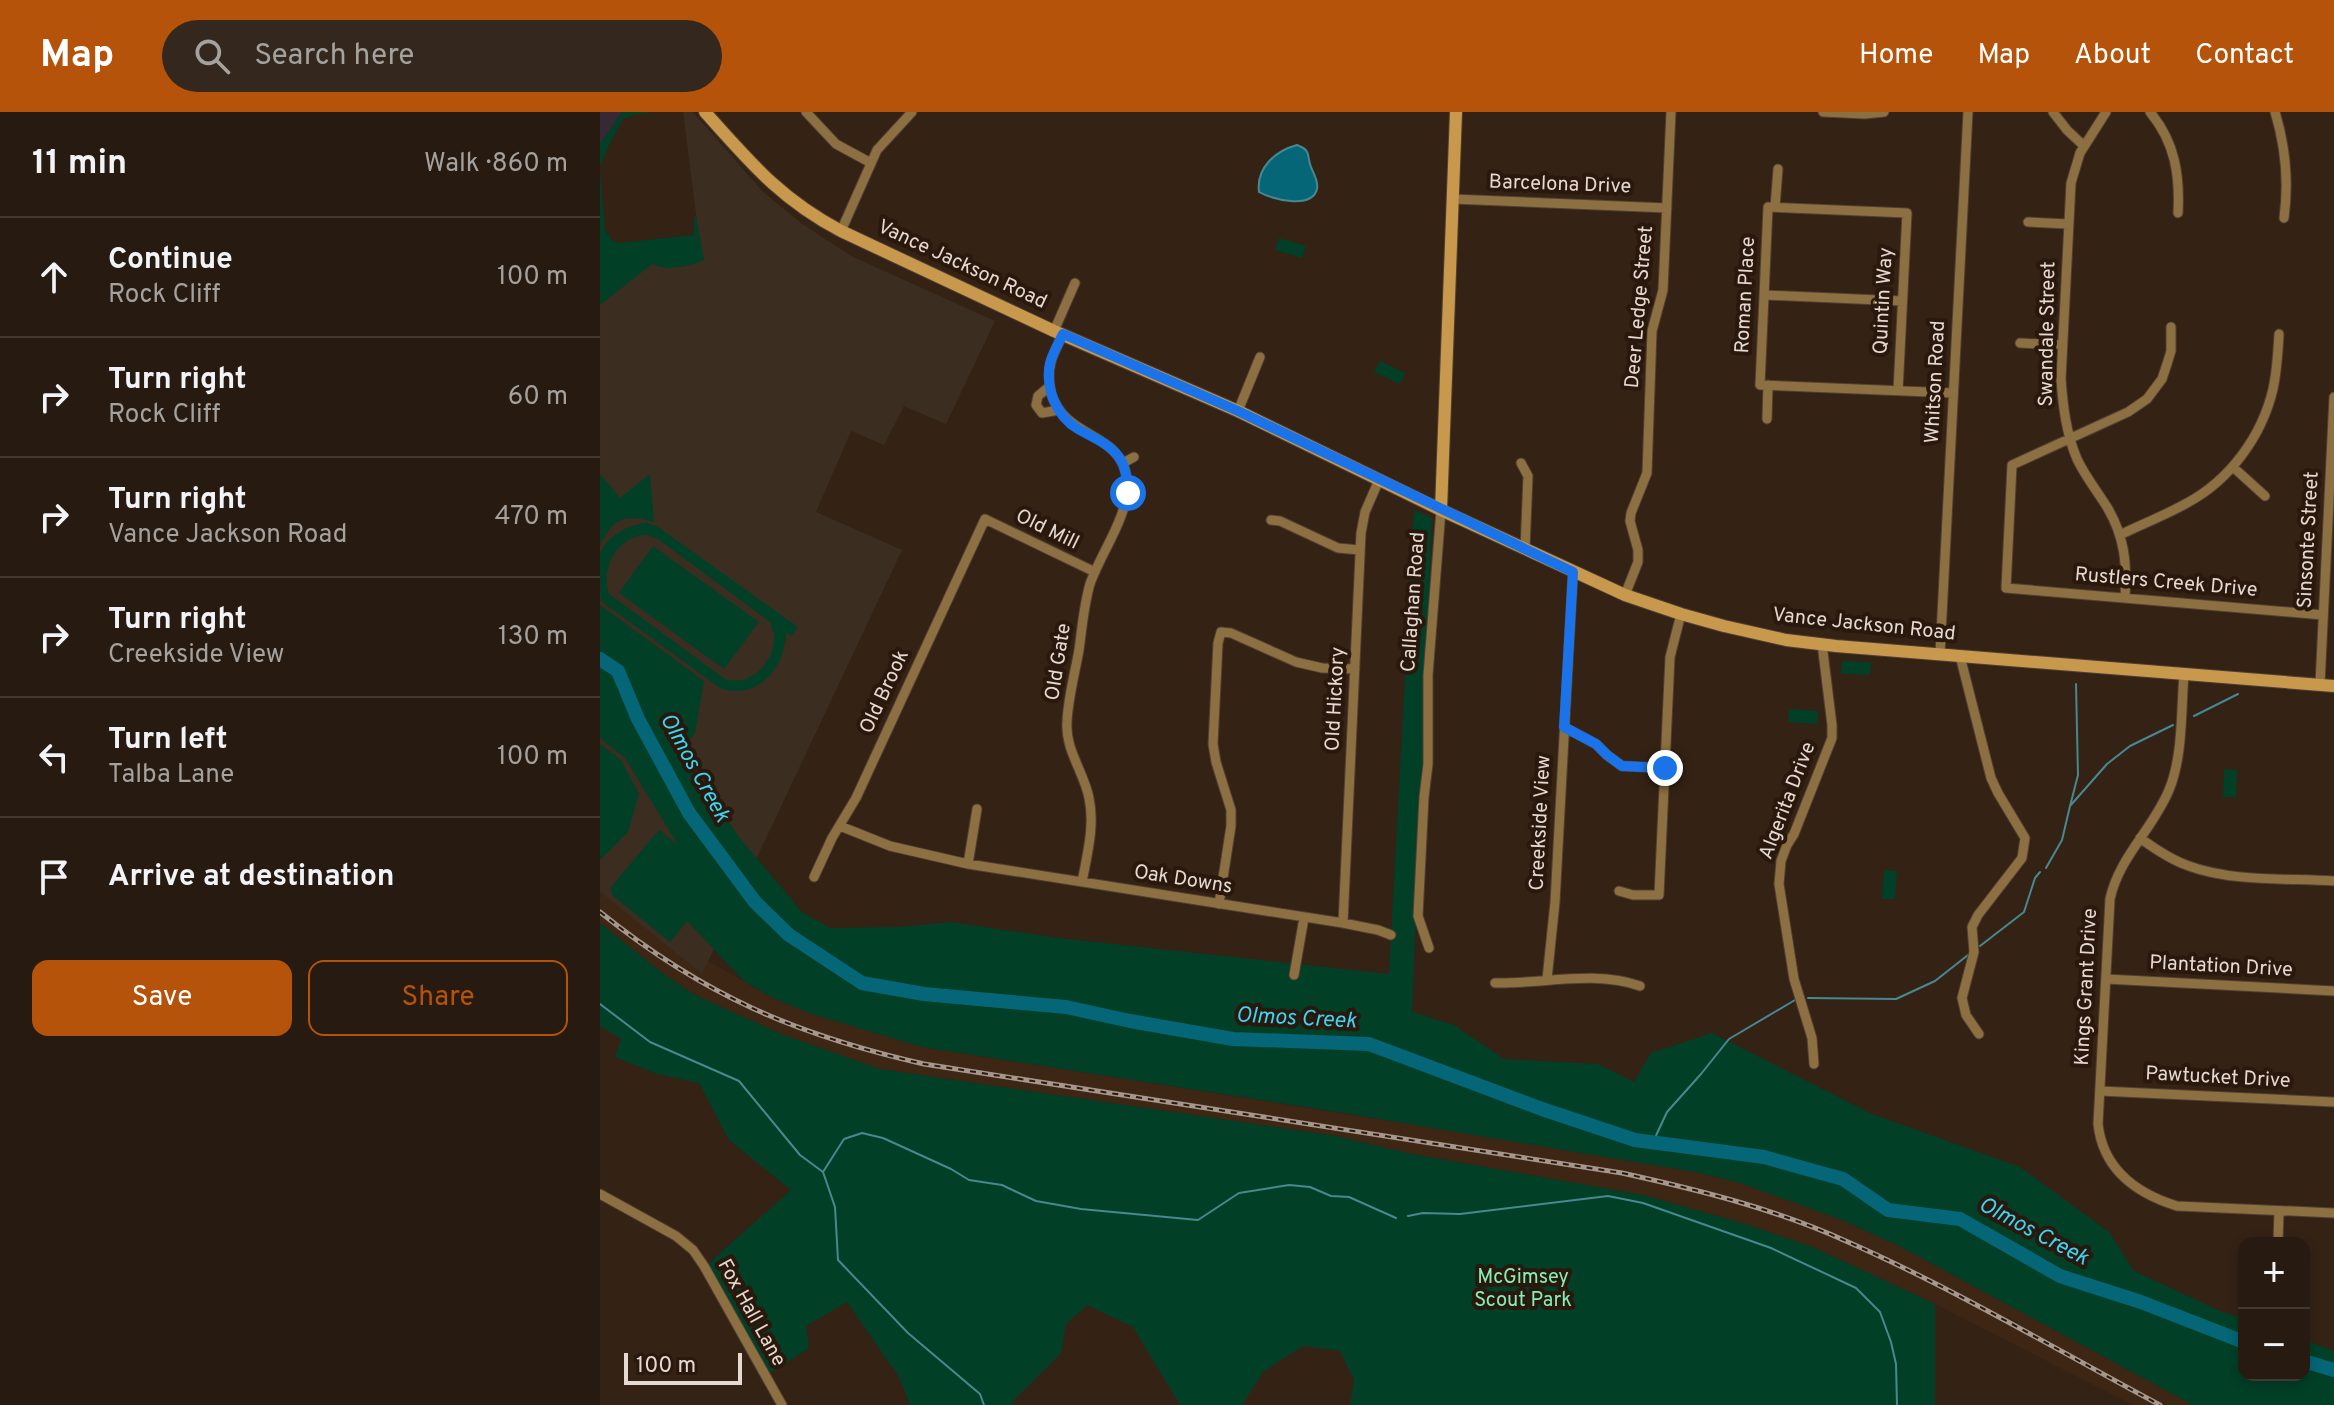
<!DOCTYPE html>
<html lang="en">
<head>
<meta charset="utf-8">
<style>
  body { margin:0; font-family:Overpass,sans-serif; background:#33271e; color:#f1f3f6 }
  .controls { position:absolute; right:24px; bottom:24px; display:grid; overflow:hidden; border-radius:16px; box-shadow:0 4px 12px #0003 }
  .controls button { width:72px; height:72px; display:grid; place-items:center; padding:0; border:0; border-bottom:2px solid #433830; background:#271a10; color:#f1f3f6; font:40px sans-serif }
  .scale { position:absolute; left:24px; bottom:20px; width:118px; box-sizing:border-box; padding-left:8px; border:4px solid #e6d9d1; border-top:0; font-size:22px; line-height:28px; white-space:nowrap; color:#e6d9d1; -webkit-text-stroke:6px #2a180c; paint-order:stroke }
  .stop { position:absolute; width:24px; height:24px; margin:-18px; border:6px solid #1a73e8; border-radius:50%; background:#fff }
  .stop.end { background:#1a73e8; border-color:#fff; box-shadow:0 2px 8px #0008 }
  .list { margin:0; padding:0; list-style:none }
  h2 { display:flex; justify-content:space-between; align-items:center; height:104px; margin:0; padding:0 32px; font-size:34px }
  h2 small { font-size:26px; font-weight:400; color:#a4a19f }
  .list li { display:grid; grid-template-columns:52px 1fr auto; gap:24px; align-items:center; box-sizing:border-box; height:120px; padding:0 32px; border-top:2px solid #433830 }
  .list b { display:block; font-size:30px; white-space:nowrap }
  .list p { margin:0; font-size:26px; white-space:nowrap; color:#a4a19f }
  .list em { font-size:26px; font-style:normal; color:#a4a19f }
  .actions { display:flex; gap:16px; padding:24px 32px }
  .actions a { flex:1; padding:18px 0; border:2px solid #b45309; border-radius:16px; text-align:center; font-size:28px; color:#b45309 }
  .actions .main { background:#b45309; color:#fff }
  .icon { flex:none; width:44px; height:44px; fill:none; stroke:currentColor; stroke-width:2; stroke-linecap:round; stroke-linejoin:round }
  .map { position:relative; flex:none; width:1734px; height:1293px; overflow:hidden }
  header { display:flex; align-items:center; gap:48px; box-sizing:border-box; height:112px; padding:0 40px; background:#b45309; color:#fff }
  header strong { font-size:38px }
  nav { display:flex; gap:44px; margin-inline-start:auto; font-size:28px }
  .search { width:560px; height:72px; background:#33271e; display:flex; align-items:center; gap:20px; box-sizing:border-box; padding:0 28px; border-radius:44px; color:#a4a19f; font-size:30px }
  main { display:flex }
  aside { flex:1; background:#271a10 }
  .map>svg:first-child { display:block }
  .commercial { fill:#372835 }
  .built { fill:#3e2615 }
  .education { fill:#3b2e21 }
  .green { fill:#023f27; fill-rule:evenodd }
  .water { fill:#046676; stroke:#488891; stroke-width:2 }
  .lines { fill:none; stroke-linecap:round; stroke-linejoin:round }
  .stream { stroke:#488891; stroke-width:2 }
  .river { stroke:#046676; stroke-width:14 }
  .street-casing { stroke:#503f33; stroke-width:11 }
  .secondary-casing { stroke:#503f33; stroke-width:14 }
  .street { stroke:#8d7042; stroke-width:9 }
  .secondary { stroke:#c8994c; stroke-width:12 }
  .rail-casing { stroke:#a6978d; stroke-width:5 }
  .rail { stroke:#2a180c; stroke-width:2; stroke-dasharray:6; stroke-linecap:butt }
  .route { stroke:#1a73e8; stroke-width:10 }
  .labels { text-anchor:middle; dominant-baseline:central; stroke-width:8; stroke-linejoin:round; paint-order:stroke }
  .street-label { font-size:20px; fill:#e6d9d1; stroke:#2a180c }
  .park-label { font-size:20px; fill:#81f1b8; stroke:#2a180c }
  .water-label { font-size:22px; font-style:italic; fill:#38d7f5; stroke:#2a180c }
</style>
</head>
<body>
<header>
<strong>Map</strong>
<div class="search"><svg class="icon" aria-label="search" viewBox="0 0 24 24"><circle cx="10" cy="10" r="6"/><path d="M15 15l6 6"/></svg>Search here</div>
<nav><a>Home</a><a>Map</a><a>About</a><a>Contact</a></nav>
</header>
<main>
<aside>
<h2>11 min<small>Walk · 860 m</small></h2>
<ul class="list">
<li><svg class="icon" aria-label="ahead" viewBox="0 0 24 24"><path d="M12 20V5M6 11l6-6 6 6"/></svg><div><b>Continue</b><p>Rock Cliff</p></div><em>100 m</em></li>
<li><svg class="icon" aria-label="right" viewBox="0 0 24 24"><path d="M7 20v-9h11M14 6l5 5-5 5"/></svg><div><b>Turn right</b><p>Rock Cliff</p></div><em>60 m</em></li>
<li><svg class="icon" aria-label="right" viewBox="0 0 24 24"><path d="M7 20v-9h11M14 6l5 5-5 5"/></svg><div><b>Turn right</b><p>Vance Jackson Road</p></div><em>470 m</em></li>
<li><svg class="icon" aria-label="right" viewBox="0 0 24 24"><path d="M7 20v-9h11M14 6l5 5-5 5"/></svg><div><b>Turn right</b><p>Creekside View</p></div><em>130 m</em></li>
<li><svg class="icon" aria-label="left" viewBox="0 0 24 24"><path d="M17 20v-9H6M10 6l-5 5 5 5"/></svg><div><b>Turn left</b><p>Talba Lane</p></div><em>100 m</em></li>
<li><svg class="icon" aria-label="arrive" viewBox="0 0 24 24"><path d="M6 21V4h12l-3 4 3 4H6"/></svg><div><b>Arrive at destination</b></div></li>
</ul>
<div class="actions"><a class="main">Save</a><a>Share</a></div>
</aside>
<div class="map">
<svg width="1734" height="1293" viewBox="0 0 1734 1293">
  <rect width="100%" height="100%" fill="#342215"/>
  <path class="commercial" d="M0 0H22L0 32Z"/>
  <path class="built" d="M0 780 101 861 108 849 175 887 212 902 322 935 848 1018 1100 1061 1143 1072 1242 1108 1303 1136 1593 1293H1533L1335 1192 1215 1136 1142 1111 1043 1083 812 1042 736 1024 280 957 181 922 95 883 62 861 0 811Z"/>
  <path class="education" d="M83 0H93L162 79 201 111 251 144 395 209 346 312 304 294 284 333 251 319 216 400 302 438 102 862 0 780V188L65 133 99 125Z"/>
  <path class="green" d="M22 0H55L34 3 23 7 10 31 0 55 5 119 12 128 18 131 94 123V105L96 104 104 148C90 155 66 159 52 152L0 193V32Z
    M679 126 706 134 702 146 675 138Z
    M780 249 805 261 800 272 774 260Z
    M0 362 20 386 50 362 54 410C25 402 13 405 0 434Z
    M814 398 832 406 812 900 854 913 904 947 998 952 1034 970 1051 941 1112 921 1272 1002 1420 1055 1509 1120 1534 1159 1620 1199 1644 1207V1263H1704V1228L1734 1239V1293H1593L1303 1136 1242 1108 1143 1072 1100 1061 750 1002 322 935 212 902 175 887 145 870 87 809 70 830 12 783 11 775 59 718 78 733 25 646 0 626V493L104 569 95 621 80 640 139 725 202 800 230 816 299 815 351 810 459 826 789 862Z
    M47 411 57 414 198 515 192 524 186 521C185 556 157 589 120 576L1 489C0 479 0 453 0 443 5 424 30 412 47 411ZM47 423 58 427 170 510C185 538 156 577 125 567L9 482C0 456 18 423 47 423Z
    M53 434 159 510 124 557 19 481Z
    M1242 549 1271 550 1270 563 1241 562Z
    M1189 597 1218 599 1217 612 1188 610Z
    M0 632 21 648 39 682 28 720 0 748Z
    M1624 657 1637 658 1636 685H1623Z
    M1284 758 1297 759 1295 787H1282Z
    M0 811 62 861 95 883 181 922 280 957 736 1024 812 1042 1043 1083 1142 1111 1215 1136 1335 1192V1293H750L754 1268 740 1239 703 1234 663 1260 642 1293H580L533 1215 487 1193 466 1212 461 1241 413 1289V1293H310L299 1265 247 1190 206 1214 209 1236 169 1262 107 1153 191 1078 129 1028 99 971 57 962 15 945 21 927 0 914Z"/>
  <path class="water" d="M697 33C710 38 707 41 710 52 712 60 719 68 717 77 712 98 671 87 659 80 656 56 675 39 697 33Z"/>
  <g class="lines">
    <path class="stream" d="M1594 604 1638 582
      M1470 694 1478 663 1476 572
      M1446 756 1462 728 1470 694 1507 652 1530 634 1573 613
      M1380 834 1424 800 1435 766 1440 760
      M1208 886 1296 887 1335 869 1368 843
      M0 892 50 930 139 969 200 1043 223 1060 235 1095 238 1148 308 1221 380 1282 384 1293
      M1053 1030 1067 1000 1101 962 1129 927 1195 888
      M223 1060 244 1027 262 1021 283 1026 351 1057 369 1068 402 1073 436 1089 481 1097 598 1108 639 1081 689 1073 710 1075 731 1084 749 1085 796 1106
      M808 1104 823 1101 860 1102 1008 1084 1043 1091 1171 1136 1256 1176 1280 1200 1291 1230 1296 1252 1297 1293"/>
    <path class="river" d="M0 547 18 559 38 607 89 701 155 790 189 823 262 871 324 882 466 895 530 909 633 927 769 932 942 997 1035 1028 1164 1045 1243 1067 1288 1098 1360 1107 1460 1164 1541 1190 1644 1230
      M1704 1249 1734 1258"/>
    <g class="street-casing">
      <path id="street" d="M206 0 236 32 271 51
        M1223 0 1265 2 1284 0
        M1453 0 1467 18 1484 34
        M1506 0 1480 41 1471 71 1461 267C1463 294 1466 321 1477 347 1485 364 1497 379 1507 395 1525 425 1527 452 1525 486
        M1550 0C1575 30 1580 63 1578 101
        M1675 0C1686 36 1689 69 1684 106
        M852 87 1067 96
        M1175 95 1178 57
        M1428 110 1468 112
        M241 119 277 38 312 0
        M1165 183 1302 189
        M1571 215V239L1567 252 1562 267 1547 287 1528 300 1412 353 1406 476 1723 503
        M454 219 475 171
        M463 222C459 231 453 241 451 250 448 260 449 271 451 281 465 328 523 319 527 369 530 403 501 440 490 472 484 492 482 516 479 538 475 561 468 586 467 610 465 638 484 660 489 686 495 714 487 743 482 770
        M1420 231 1462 233
        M450 274 438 284 436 293 442 301 459 298
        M1298 279 1307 101 1168 95 1160 273 1353 281
        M638 299 660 245
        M1167 307 1168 273
        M523 351 534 345
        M921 351 928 364 925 437
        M1633 355 1665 384
        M671 408 680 409 738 436 760 438
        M1520 423C1542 412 1566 403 1587 391 1630 368 1662 324 1673 277 1677 259 1678 240 1679 222
        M1025 483 1038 450V438L1030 409 1031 401 1047 361 1052 219 1063 178 1071 0
        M1340 542 1368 0
        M1360 544 1391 666 1398 681 1425 726 1422 746 1378 803 1372 815 1374 840 1362 886 1366 903 1379 922
        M1584 562C1581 598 1583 645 1569 678 1553 717 1519 745 1510 787L1498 1012C1503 1057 1535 1081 1577 1094L1734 1101
        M1720 572 1734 285
        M964 615 996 632 1007 643 1022 654 1065 656
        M240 714 290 734 368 752 743 811 778 818 791 823
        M1540 726C1555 737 1571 748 1589 754 1632 770 1688 766 1734 769
        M368 752 377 697
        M214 765 232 726 256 686 385 407 495 460
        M1019 779 1033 783H1059L1070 545 1081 502
        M619 792 631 714V698L616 650 613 632 618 531 621 520 631 521 696 550 722 556 755 557
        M743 811 761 421 765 400 779 368
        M829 836 818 804 824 685 828 652V563L841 398
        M694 863 704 806
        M947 867 955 790 973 460
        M1506 867 1734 879
        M895 871C943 872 994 858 1040 874
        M1214 952 1212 926 1194 867 1179 772 1181 749 1187 733 1194 722 1232 626V613L1222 532
        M1500 979 1734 990
        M0 1082 76 1124 93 1138 104 1154 182 1293
        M1678 1131 1679 1099"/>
    </g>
    <g class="secondary-casing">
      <path id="secondary" d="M105 0C150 50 180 87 241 119L454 219 638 299 841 398 1025 483 1081 502 1124 514 1186 528 1236 534 1734 574
        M841 398 856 0"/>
    </g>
    <use href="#street" class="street"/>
    <use href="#secondary" class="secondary"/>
    <g class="rail-casing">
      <path id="rail" d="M0 800C103 883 196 923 324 952L1022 1061C1099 1078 1176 1097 1248 1130 1355 1177 1457 1238 1560 1293"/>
    </g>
    <use href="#rail" class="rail"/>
  </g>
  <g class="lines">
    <path class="route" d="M528 381C527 371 527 359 522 350 512 332 495 327 478 317 456 304 445 276 450 251 453 241 458 232 463 222L638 299 973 460 964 615 996 632 1007 643 1022 654 1065 656"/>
  </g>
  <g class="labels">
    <g class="street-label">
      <text transform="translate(960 73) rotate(2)">Barcelona Drive</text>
      <text transform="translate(362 153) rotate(25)">Vance Jackson Road</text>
      <text transform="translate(1146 183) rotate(-87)">Roman Place</text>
      <text transform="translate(1284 189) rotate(-87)">Quintin Way</text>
      <text transform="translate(1040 195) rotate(-85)">Deer Ledge Street</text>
      <text transform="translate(1448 222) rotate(-89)">Swandale Street</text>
      <text transform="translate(1336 270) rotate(-87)">Whitson Road</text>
      <text transform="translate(447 418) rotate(26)">Old Mill</text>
      <text transform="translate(1709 428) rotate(-87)">Sinsonte Street</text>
      <text transform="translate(1566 471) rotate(5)">Rustlers Creek Drive</text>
      <text transform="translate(814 490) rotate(-86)">Callaghan Road</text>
      <text transform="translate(1264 513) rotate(6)">Vance Jackson Road</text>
      <text transform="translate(459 550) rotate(-81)">Old Gate</text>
      <text transform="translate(285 580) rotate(-65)">Old Brook</text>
      <text transform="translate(736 587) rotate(-87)">Old Hickory</text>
      <text transform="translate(1188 689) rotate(-69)">Algerita Drive</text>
      <text transform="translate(941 711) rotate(-87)">Creekside View</text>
      <text transform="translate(583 768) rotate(9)">Oak Downs</text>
      <text transform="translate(1621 855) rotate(3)">Plantation Drive</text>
      <text transform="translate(1487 875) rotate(-87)">Kings Grant Drive</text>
      <text transform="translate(1618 966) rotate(3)">Pawtucket Drive</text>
      <text transform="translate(151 1201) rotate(61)">Fox Hall Lane</text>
    </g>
    <g class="park-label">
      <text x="923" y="1166">McGimsey<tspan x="923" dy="23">Scout Park</tspan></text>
    </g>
    <g class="water-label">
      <text transform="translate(94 656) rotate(61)">Olmos Creek</text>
      <text transform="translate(696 907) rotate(3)">Olmos Creek</text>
      <text transform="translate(1433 1120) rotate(28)">Olmos Creek</text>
    </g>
  </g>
</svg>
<div class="controls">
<button>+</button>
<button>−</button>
</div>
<div class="scale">100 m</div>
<div class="stop" style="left:528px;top:381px"></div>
<div class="stop end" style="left:1065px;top:656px"></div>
</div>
</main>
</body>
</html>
